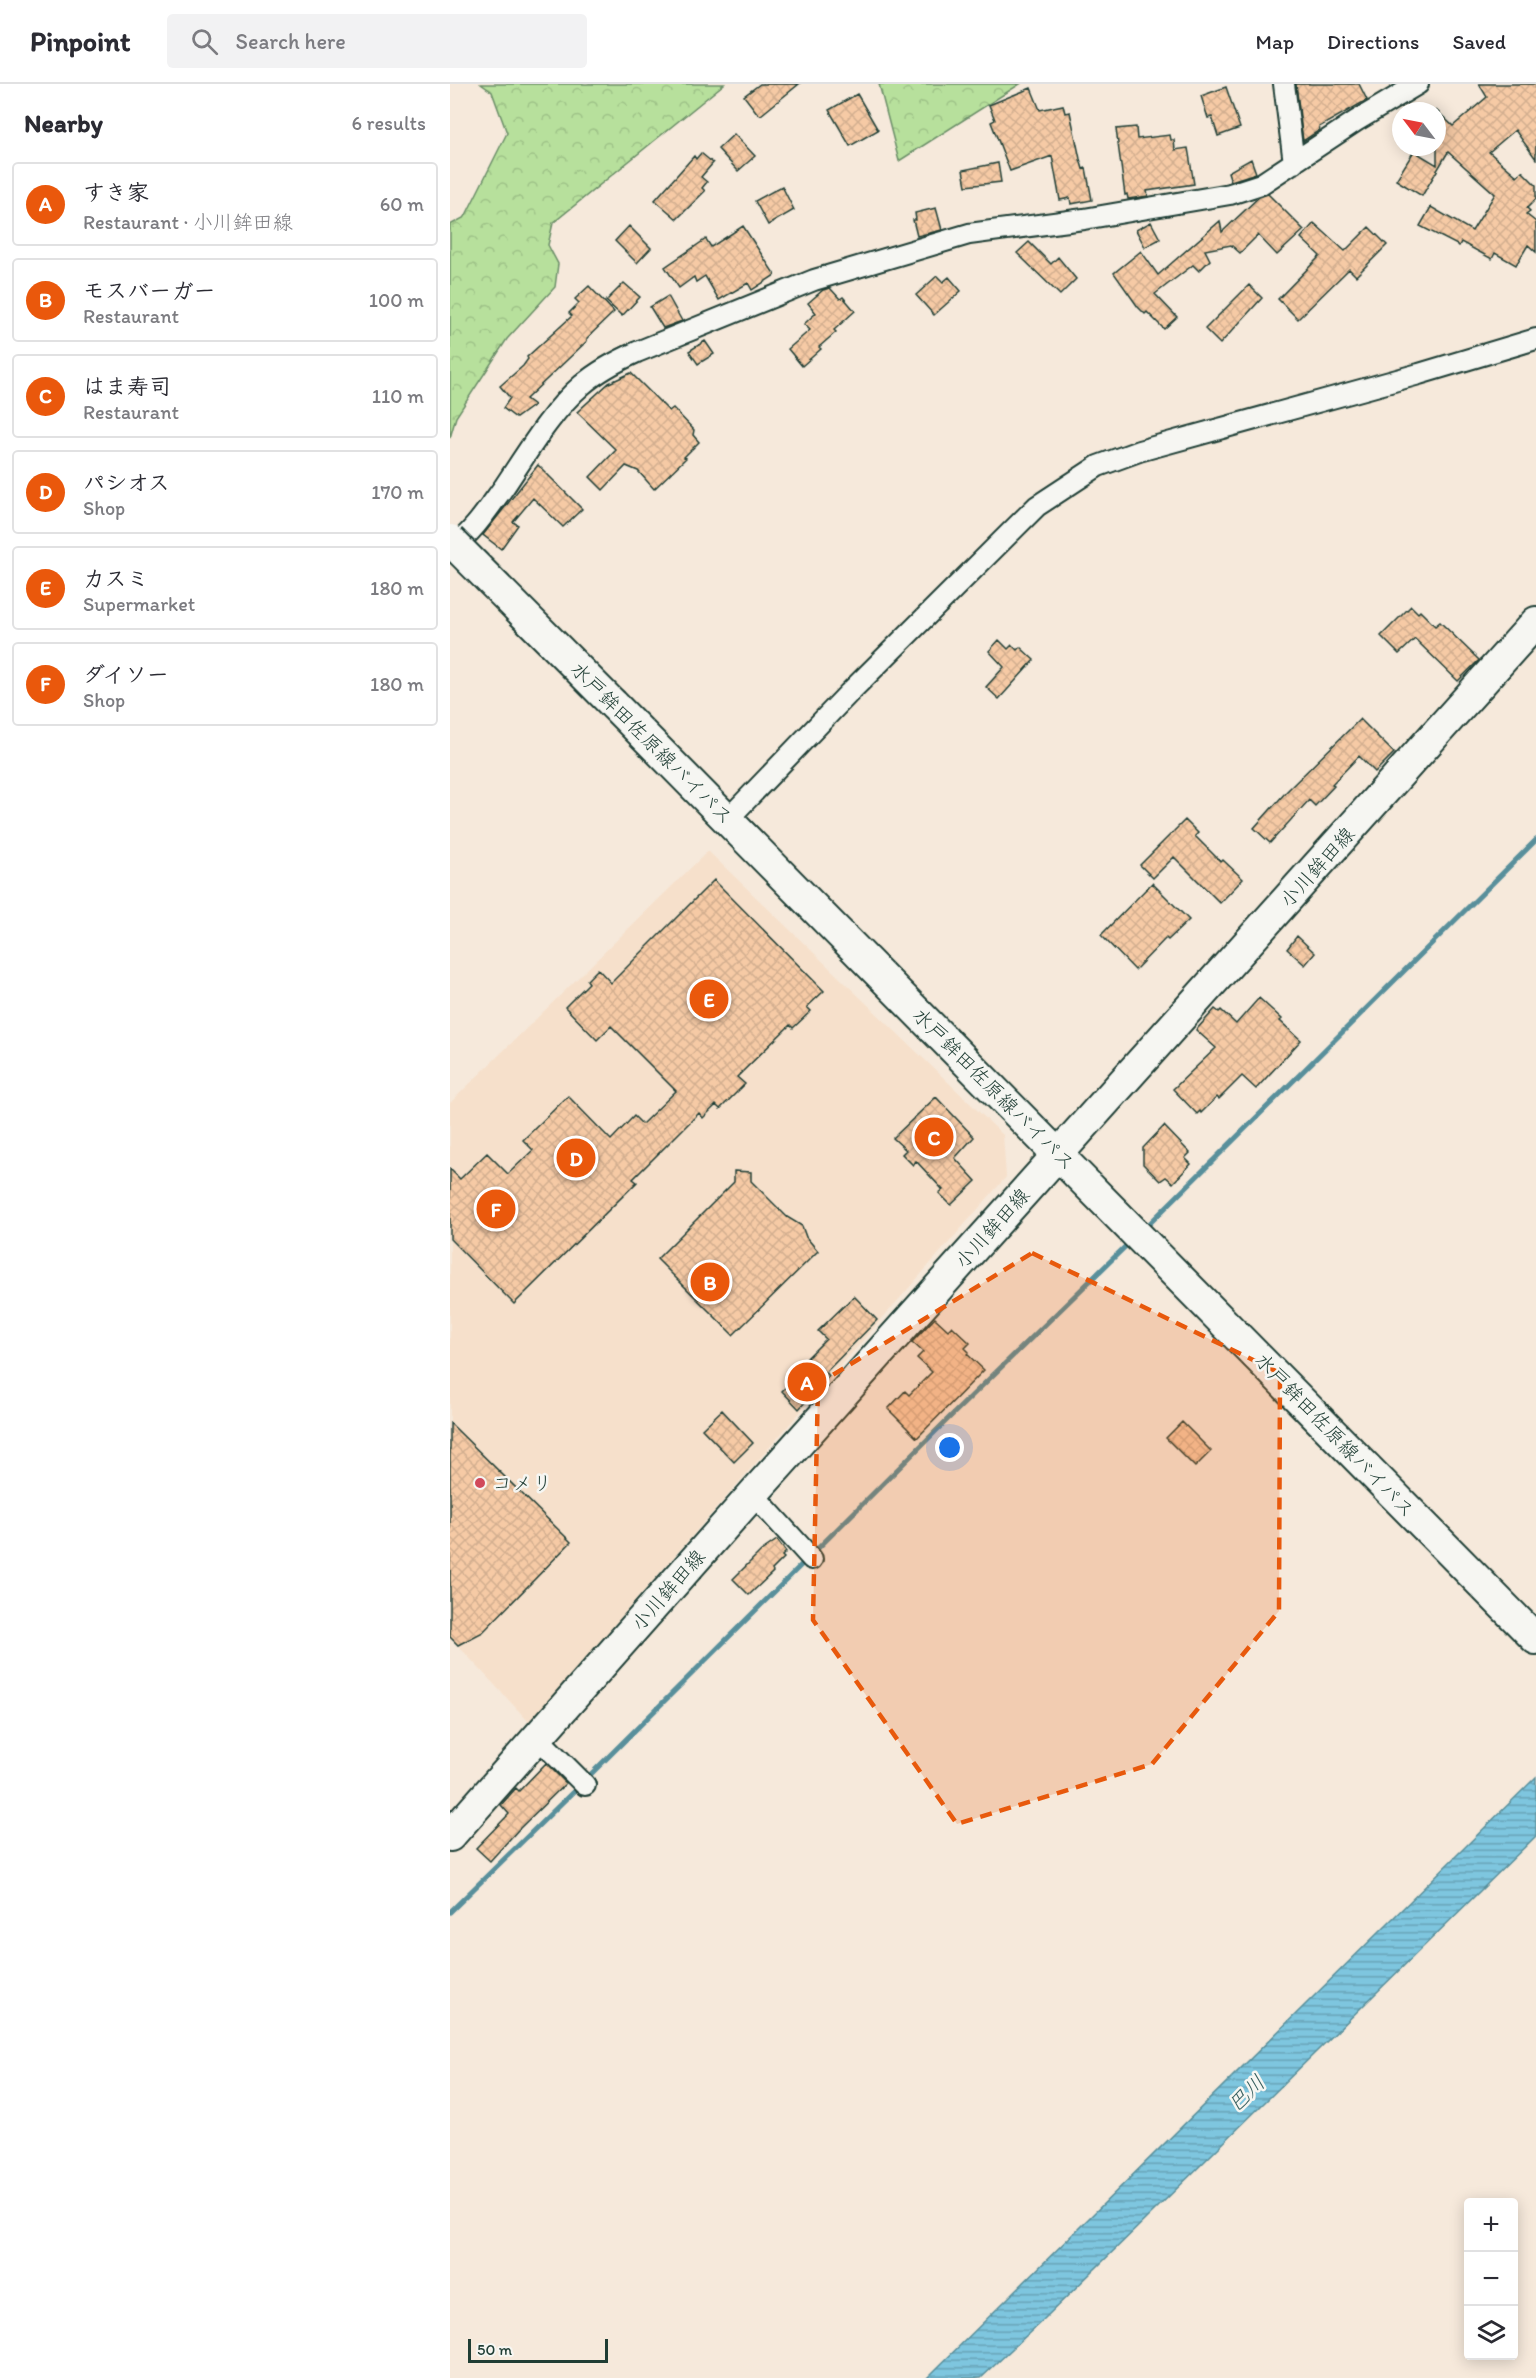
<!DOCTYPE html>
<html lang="en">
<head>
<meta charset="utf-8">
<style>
  body { margin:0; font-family:Itim,"Klee One",sans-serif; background:#f2f2f3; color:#2b2b33 }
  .controls { position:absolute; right:18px; bottom:18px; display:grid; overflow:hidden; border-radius:6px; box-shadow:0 3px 15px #0003 }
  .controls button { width:54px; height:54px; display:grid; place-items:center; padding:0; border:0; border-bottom:2px solid #e1e1e2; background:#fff; color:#2b2b33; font:30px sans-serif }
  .compass { position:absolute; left:942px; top:18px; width:54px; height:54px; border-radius:50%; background:#fff; box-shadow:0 3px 15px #0003; rotate:302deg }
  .scale { position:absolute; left:18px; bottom:15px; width:140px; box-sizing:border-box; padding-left:6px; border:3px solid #1f3d34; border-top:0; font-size:16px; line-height:21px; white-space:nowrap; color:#1f3d34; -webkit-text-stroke:4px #f6f6f2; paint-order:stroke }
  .you { position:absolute; left:500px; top:1364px; width:21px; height:21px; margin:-15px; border:4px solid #fff; border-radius:50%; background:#1a73e8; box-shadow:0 0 0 9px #1a73e833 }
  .badge { display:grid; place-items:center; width:39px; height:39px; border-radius:50%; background:#ea580c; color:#fff; font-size:20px; font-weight:700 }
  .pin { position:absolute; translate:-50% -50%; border:3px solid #fff; box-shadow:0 2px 6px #0006 }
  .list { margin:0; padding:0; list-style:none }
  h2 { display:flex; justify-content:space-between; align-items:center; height:78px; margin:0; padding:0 24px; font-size:26px }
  h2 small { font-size:20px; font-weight:400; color:#7c7c81 }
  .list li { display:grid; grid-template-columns:39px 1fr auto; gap:18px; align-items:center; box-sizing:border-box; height:84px; margin:0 12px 12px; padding:0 12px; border:2px solid #e1e1e2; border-radius:6px }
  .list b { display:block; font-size:22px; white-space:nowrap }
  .list p { margin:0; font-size:20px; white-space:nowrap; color:#7c7c81 }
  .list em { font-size:20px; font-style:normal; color:#7c7c81 }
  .icon { flex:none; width:33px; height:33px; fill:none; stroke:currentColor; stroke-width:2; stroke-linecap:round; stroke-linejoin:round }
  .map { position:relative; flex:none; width:1086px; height:2294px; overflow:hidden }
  header { display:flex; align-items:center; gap:36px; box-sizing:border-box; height:84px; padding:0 30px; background:#fff; border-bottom:2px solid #e1e1e2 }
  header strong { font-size:28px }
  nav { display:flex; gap:33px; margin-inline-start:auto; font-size:21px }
  .search { width:420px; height:54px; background:#f2f2f3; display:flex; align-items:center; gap:15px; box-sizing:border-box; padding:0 21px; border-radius:6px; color:#7c7c81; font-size:22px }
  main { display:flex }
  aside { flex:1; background:#fff }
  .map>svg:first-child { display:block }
  .built { fill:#f6e0cb }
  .forest { fill:url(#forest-crowns); stroke:#6b8e68; stroke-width:1.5 }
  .water { fill:url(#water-rules); stroke:#588f9b; stroke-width:1.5 }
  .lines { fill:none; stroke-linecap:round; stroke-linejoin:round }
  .stream { stroke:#588f9b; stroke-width:5 }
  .building { fill:url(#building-cross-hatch); stroke:#1f3d34; stroke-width:1.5 }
  .street-casing { stroke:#1f3d34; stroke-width:24 }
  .primary-casing { stroke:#1f3d34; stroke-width:34 }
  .street { stroke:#f6f6f2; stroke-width:20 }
  .primary { stroke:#f6f6f2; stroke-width:30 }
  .primary-bridge-casing { stroke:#1f3d34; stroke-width:34; stroke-linecap:butt }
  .primary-bridge { stroke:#f6f6f2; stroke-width:30 }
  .marked { fill:#e8590c; fill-opacity:0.2; stroke:#e8590c; stroke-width:4.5; stroke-dasharray:12 8; stroke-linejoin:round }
  .poi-dot { fill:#d1495b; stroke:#f6f6f2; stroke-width:2 }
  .labels { text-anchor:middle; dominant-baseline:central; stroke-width:5; stroke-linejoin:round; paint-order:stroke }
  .street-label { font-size:20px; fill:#1f3d34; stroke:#f6f6f2 }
  .poi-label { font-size:20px; fill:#1f3d34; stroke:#f6f6f2; text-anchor:start }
  .water-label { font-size:21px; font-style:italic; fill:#375f5f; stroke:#f6f6f2 }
</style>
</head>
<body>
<header>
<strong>Pinpoint</strong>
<div class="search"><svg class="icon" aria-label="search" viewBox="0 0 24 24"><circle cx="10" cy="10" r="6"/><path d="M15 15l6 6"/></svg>Search here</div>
<nav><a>Map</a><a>Directions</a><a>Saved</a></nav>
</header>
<main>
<aside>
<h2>Nearby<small>6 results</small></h2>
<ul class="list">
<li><span class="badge">A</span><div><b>すき家</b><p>Restaurant · 小川鉾田線</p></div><em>60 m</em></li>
<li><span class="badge">B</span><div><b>モスバーガー</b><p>Restaurant</p></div><em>100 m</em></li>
<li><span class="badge">C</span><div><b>はま寿司</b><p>Restaurant</p></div><em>110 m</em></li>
<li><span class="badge">D</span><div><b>パシオス</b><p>Shop</p></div><em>170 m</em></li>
<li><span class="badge">E</span><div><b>カスミ</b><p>Supermarket</p></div><em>180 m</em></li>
<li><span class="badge">F</span><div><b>ダイソー</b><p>Shop</p></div><em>180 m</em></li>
</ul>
</aside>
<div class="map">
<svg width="1086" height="2294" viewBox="0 0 1086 2294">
  <defs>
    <pattern id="forest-crowns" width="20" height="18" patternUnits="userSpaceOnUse" patternTransform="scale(1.5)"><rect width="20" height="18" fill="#b7e09c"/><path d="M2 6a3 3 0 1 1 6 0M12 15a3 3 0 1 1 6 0" fill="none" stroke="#9dc187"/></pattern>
    <pattern id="water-rules" width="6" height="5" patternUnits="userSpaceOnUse" patternTransform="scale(1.5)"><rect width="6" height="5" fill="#7ec6df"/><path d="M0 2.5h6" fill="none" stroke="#67a2b6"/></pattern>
    <pattern id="building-cross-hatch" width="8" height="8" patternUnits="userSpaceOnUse" patternTransform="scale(1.5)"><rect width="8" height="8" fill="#f6caa5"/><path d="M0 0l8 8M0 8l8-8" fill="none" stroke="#d2ae8f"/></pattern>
  </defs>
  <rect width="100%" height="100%" fill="#f6e9db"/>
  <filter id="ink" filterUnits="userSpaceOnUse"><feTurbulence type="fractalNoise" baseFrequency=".0167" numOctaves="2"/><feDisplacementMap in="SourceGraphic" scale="12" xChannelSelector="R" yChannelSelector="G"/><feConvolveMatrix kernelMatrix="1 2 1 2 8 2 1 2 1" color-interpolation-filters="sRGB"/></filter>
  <g filter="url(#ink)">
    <path class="built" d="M258 767 553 1051 556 1093 79 1638 0 1553V1019Z"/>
    <path class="forest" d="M31 0H274L103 139 98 161 108 180 105 203 57 255 6 333 0 354V141L15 133 57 49 42 8Z
      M429 0H570L449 77Z"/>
    <path class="water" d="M1086 1693V1752L593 2236 531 2294H477Z"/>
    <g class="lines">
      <path class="stream" d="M694 1145 1086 756
        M136 1695 500 1333 680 1158
        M0 1828 130 1701"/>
    </g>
    <path class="building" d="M310 0H349L311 31 308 30 294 12Z
      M846 0H909L917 16 869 43 870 46 853 57Z
      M1029 0H1086V75L1065 46 1039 68 1067 92 1072 87 1086 101V115L1077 124 1080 127 1076 130 1086 138V168L1078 161 1066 181 1045 169 1042 175 1011 158 1009 162 970 142 981 123 1022 147 1045 110 998 68 972 112 946 96 964 67 987 81V27L1003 42 1037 13Z
      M776 3 790 44 768 52 762 33 758 34 751 12Z
      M581 4 590 26 613 21 615 29 620 28 630 75 633 85 636 84 642 116 621 120 620 114 610 116 602 72 560 87 541 38 545 36 539 21Z
      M407 10 428 46 400 62 379 26Z
      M686 43 687 55 720 51 721 56H724L725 66 738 64 744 100 697 107 698 112 678 115 677 110 675 111 666 45Z
      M284 50 305 72 288 87 268 65Z
      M251 69 263 79 251 93 257 98 252 104 255 107 227 135 205 116 244 72 246 75Z
      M801 75 806 89 781 97 778 88Z
      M548 79 551 98 516 102 513 86Z
      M332 102 344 126 318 141 305 117Z
      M818 110 854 146 827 171 808 151 790 169 781 161 755 166 760 176 749 187 743 181 705 210 727 233 714 245 697 228 695 230 688 223 664 189 691 167 708 191 770 137 772 148 809 113Z
      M486 124 492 146 467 152 463 136H466L465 129Z
      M701 138 710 155 695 163 686 146Z
      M864 139 895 167 919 143 937 161 906 192 899 185 848 235 828 215 870 172 851 154Z
      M179 142 201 164 187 179 165 157Z
      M293 142 325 191 302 206 298 199 269 216 255 192 246 198 244 193 229 204 215 183 256 155 261 163Z
      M579 158 601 180 608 173 626 195 610 211 567 169Z
      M487 192 493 198 499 193 511 207 484 231 466 211Z
      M174 199 190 213 172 232 156 217Z
      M799 201 812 214 770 260 755 245Z
      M139 202 164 228 137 254V257L76 315 84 321 66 334 53 324 60 314 50 302 73 282 78 275 77 273 122 232 119 229 129 219 125 215Z
      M380 204 390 215 393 213 405 227 384 246 386 248 369 263 371 265 352 282 338 265 360 246 354 240 366 229 358 219 373 206Z
      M218 212 232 237 213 244 200 223Z
      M255 257 264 270 248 280 239 267Z
      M181 289 219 327 223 324 244 346 243 351 249 358 234 373 236 374 204 405 188 387 176 382 153 406 140 393 166 366 127 328 159 299Z
      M88 381 132 425 113 443 83 414 63 438 68 441 51 465 33 451Z
      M961 522 968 529 970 527 985 542 990 538 1029 576 1008 597 965 555 949 570 931 552Z
      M549 556 558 565 562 561 567 566 570 563 584 576 549 615 536 603 554 583 539 567Z
      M910 635 944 669 925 688 909 672 882 700 884 702 865 722 859 716 820 759 804 744 836 708Z
      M735 736 748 749 745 752 771 778 773 776 793 795 770 819 724 773 703 794 690 781Z
      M264 796 374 907 357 923 361 927 343 944 340 941 287 993 295 1000 270 1025 266 1021 253 1034 249 1029 183 1095 187 1098 64 1220 0 1155V1085L10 1095 37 1069 58 1090 83 1066 73 1056 118 1012 161 1056 184 1032 192 1040 226 1007 161 942 147 956 115 923 139 899 137 896 148 885 161 899Z
      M702 799 739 836 718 856 716 854 685 886 651 851Z
      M847 852 865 869 855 881 837 865Z
      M809 914 832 935 830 937 851 956 806 1005 792 992 769 1015 767 1013 751 1029 750 1027 747 1030 723 1005 766 964 746 946 765 925 769 928 771 926 786 940Z
      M486 1013 524 1053 505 1074 526 1097 501 1121 489 1109 493 1106 466 1077 463 1081 452 1070 456 1066 443 1054Z
      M714 1042 740 1069 735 1074 741 1080 723 1099 716 1093 710 1097 693 1080V1064Z
      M284 1087 301 1088V1097L337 1133 352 1142 356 1153 368 1167 283 1251 207 1175 284 1098Z
      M404 1212 427 1236 376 1288 379 1292 349 1325 332 1307 347 1292 343 1288 376 1255 368 1247Z
      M485 1234 498 1246 502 1242 520 1259 515 1264 519 1268 517 1270 534 1286 467 1354 438 1325 455 1307 459 1311 482 1288 467 1274 473 1268 462 1258Z
      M272 1326 303 1359 284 1378 252 1345Z
      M732 1338 761 1367 745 1383 716 1354Z
      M0 1339 121 1458 33 1548 8 1561 0 1553Z
      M327 1456 336 1468 332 1472 334 1474 322 1486 323 1488 299 1511 283 1495 311 1467Z
      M96 1679 116 1699 68 1746 40 1777 26 1764 59 1730 51 1721 66 1704 69 1707Z"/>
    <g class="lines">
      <g class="street-casing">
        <path id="street" d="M834 0 844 79
          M0 465C23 449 38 425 54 403 75 372 103 325 132 301 148 287 167 277 187 268L364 196 519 150 634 135 780 110 811 100 906 37 968 0
          M278 735 399 609 587 422 648 382 689 367 969 290 1086 255
          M303 1410 362 1475
          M88 1654 135 1701"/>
      </g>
      <g class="primary-casing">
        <path id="primary" d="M163 620 1086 1555
          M0 1752 303 1410 1086 538"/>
      </g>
      <use href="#street" class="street"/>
      <use href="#primary" class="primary"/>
      <g class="primary-bridge-casing">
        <path id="primary-bridge" d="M0 456 163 620"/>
      </g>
      <use href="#primary-bridge" class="primary-bridge"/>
    </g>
  </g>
  <path class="marked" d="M582 1169 830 1289 829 1527 702 1680 507 1740 363 1536 368 1300Z"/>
  <circle class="poi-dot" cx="30" cy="1399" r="6"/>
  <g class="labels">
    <g class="street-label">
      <text transform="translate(202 659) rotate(45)">水戸鉾田佐原線バイパス</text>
      <text transform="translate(867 783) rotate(-48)">小川鉾田線</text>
      <text transform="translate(544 1005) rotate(45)">水戸鉾田佐原線バイパス</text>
      <text transform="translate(542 1144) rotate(-48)">小川鉾田線</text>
      <text transform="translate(885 1351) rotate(46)">水戸鉾田佐原線バイパス</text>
      <text transform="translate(218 1506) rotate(-49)">小川鉾田線</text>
    </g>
    <g class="poi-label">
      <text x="42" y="1399">コメリ</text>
    </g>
    <g class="water-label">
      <text transform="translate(796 2009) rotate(-44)">巴川</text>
    </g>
  </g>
</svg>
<div class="controls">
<button>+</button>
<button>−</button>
<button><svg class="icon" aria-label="layers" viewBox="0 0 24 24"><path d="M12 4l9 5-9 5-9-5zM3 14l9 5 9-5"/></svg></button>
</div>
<svg class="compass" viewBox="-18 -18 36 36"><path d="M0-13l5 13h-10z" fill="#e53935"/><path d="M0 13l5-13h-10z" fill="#7c7c81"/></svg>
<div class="scale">50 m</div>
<div class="you"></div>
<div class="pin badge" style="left:357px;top:1298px">A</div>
<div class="pin badge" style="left:260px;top:1198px">B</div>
<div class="pin badge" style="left:484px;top:1053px">C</div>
<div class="pin badge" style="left:126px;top:1074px">D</div>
<div class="pin badge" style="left:259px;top:915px">E</div>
<div class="pin badge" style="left:46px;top:1125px">F</div>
</div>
</main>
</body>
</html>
